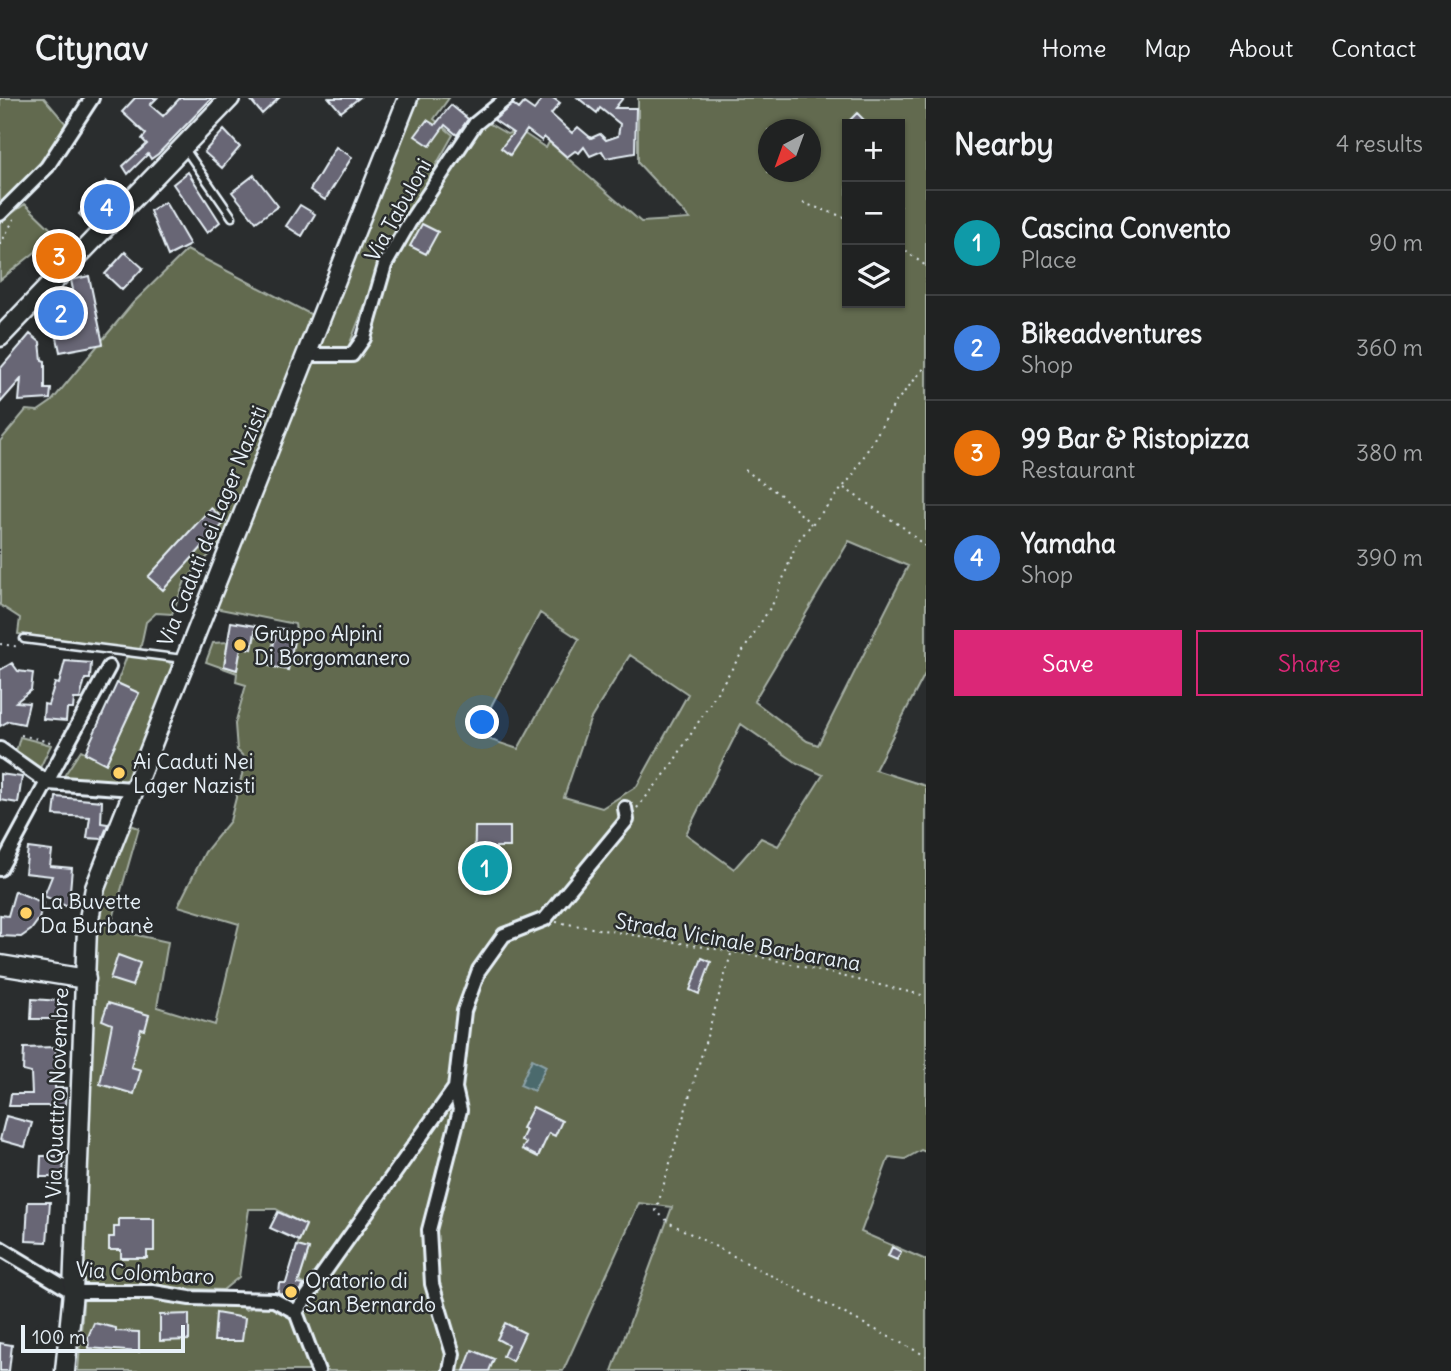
<!DOCTYPE html>
<html lang="en">
<head>
<meta charset="utf-8">
<style>
  body { margin:0; font-family:Delius,sans-serif; background:#282a2a; color:#f1f3f6 }
  .controls { position:absolute; right:21px; top:21px; display:grid; overflow:hidden; border-radius:0px; box-shadow:0 2px 5px #0004 }
  .controls button { width:63px; height:63px; display:grid; place-items:center; padding:0; border:0; border-bottom:2px solid #3d3f40; background:#202222; color:#f1f3f6; font:35px sans-serif }
  .compass { position:absolute; left:758px; top:21px; width:63px; height:63px; border-radius:50%; background:#202222; box-shadow:0 2px 5px #0004; rotate:221deg }
  .scale { position:absolute; left:21px; bottom:18px; width:164px; box-sizing:border-box; padding-left:7px; border:4px solid #e8f1f8; border-top:0; font-size:19px; line-height:24px; white-space:nowrap; color:#e8f1f8; -webkit-text-stroke:5px #2a2d2e; paint-order:stroke }
  .you { position:absolute; left:483px; top:625px; width:24px; height:24px; margin:-18px; border:5px solid #fff; border-radius:50%; background:#1a73e8; box-shadow:0 0 0 10px #1a73e833 }
  .badge { display:grid; place-items:center; width:46px; height:46px; border-radius:50%; background:#db2777; color:#fff; font-size:23px; font-weight:700 }
  .pin { position:absolute; translate:-50% -50%; border:4px solid #fff; box-shadow:0 2px 7px #0006 }
  .list { margin:0; padding:0; list-style:none }
  h2 { display:flex; justify-content:space-between; align-items:center; height:91px; margin:0; padding:0 28px; font-size:30px }
  h2 small { font-size:23px; font-weight:400; color:#a2a4a5 }
  .list li { display:grid; grid-template-columns:46px 1fr auto; gap:21px; align-items:center; box-sizing:border-box; height:105px; padding:0 28px; border-top:2px solid #3d3f40 }
  .list b { display:block; font-size:26px; white-space:nowrap }
  .list p { margin:0; font-size:23px; white-space:nowrap; color:#a2a4a5 }
  .list em { font-size:23px; font-style:normal; color:#a2a4a5 }
  .actions { display:flex; gap:14px; padding:21px 28px }
  .actions a { flex:1; padding:16px 0; border:2px solid #db2777; border-radius:0px; text-align:center; font-size:24px; color:#db2777 }
  .actions .main { background:#db2777; color:#fff }
  .icon { flex:none; width:38px; height:38px; fill:none; stroke:currentColor; stroke-width:2; stroke-linecap:round; stroke-linejoin:round }
  .map { position:relative; flex:none; width:926px; height:1273px; overflow:hidden }
  header { display:flex; align-items:center; gap:42px; box-sizing:border-box; height:98px; padding:0 35px; background:#202222; border-bottom:2px solid #3d3f40 }
  header strong { font-size:33px }
  nav { display:flex; gap:38px; margin-inline-start:auto; font-size:24px }
  main { display:flex }
  aside { flex:1; background:#202222 }
  .map>svg:first-child { display:block }
  .green { fill:#626a50; stroke:#a5aea4; stroke-width:2; fill-rule:evenodd }
  .water { fill:#4c6a6d; stroke:#8aa0a5; stroke-width:2 }
  .building { fill:#686675; stroke:#e8f1f8; stroke-width:2 }
  .lines { fill:none; stroke-linecap:round; stroke-linejoin:round }
  .lane-casing { stroke:#e8f1f8; stroke-width:11 }
  .street-casing { stroke:#e8f1f8; stroke-width:18 }
  .secondary-casing { stroke:#e8f1f8; stroke-width:23 }
  .path { stroke:#e8f1f8; stroke-width:2; stroke-dasharray:2 5; stroke-linecap:butt }
  .lane { stroke:#2a2d2e; stroke-width:6 }
  .street { stroke:#2a2d2e; stroke-width:12 }
  .secondary { stroke:#2a2d2e; stroke-width:18 }
  .poi-dot { fill:#ffd166; stroke:#2a2d2e; stroke-width:2.5 }
  .labels { text-anchor:middle; dominant-baseline:central; stroke-width:5; stroke-linejoin:round; paint-order:stroke }
  .street-label { font-size:21px; fill:#e8f1f8; stroke:#2a2d2e }
  .poi-label { font-size:21px; fill:#e8f1f8; stroke:#2a2d2e; text-anchor:start }
</style>
</head>
<body>
<header>
<strong>Citynav</strong>
<nav><a>Home</a><a>Map</a><a>About</a><a>Contact</a></nav>
</header>
<main>
<div class="map">
<svg width="926" height="1273" viewBox="0 0 926 1273">
  <rect width="100%" height="100%" fill="#2a2d2e"/>
  <filter id="ink" filterUnits="userSpaceOnUse"><feTurbulence type="fractalNoise" baseFrequency=".0143" numOctaves="2"/><feDisplacementMap in="SourceGraphic" scale="14" xChannelSelector="R" yChannelSelector="G"/><feConvolveMatrix kernelMatrix="1 2 1 2 8 2 1 2 1" color-interpolation-filters="sRGB"/></filter>
  <g filter="url(#ink)">
    <path class="green" d="M0 0H44L67 27 37 69 0 106Z
      M419 0H449L434 21 453 37 381 165 348 250 358 256 390 166 483 22 507 36 519 32 546 50 549 44 641 124 690 121 638 65V0H926V574L875 672 926 688V1054L921 1052 905 1061 889 1059 861 1134 926 1162V1273H612L672 1109 639 1105 563 1273H78L84 1194 232 1199 246 1212 278 1198 303 1200 305 1187 299 1183 309 1152 297 1148 306 1128 276 1111H249L239 1179 223 1192 90 1187 78 1184 91 830 125 725 139 730 110 831 168 844 157 909 215 927 239 826 178 808 205 754 230 723 246 661 237 652 235 626 246 587 236 584 237 575 206 564 213 545 228 544 224 568 237 572 241 549 252 551 255 538 274 540 269 568 296 533 295 526 215 510ZM847 26H900V205H847ZM768 32H810V74H768ZM849 443 908 468 818 647 807 643 754 603ZM540 515 579 541 518 651 476 637ZM630 557 688 596 637 688 602 710 564 699 590 622ZM741 626 797 665 823 677 778 748 761 740 734 771 686 736Z
      M25 106 57 137 0 182V124Z
      M187 152 314 218 225 440 185 483 172 516 156 515 146 524 140 552 18 536 20 520 0 507V343L26 312 38 313 51 304 133 205Z
      M127 558 167 562 174 570 128 686 60 684 81 652 106 665 139 595 117 585Z
      M20 639 51 647 38 674 15 657Z"/>
    <path class="water" d="M532 961 546 968 534 993 520 987Z"/>
    <path class="building" d="M135 0H157L150 7 163 18 180 0H212L158 56 151 61 148 56 128 76 123 68 147 46 142 41 146 36 122 14Z
      M249 0H279L262 16Z
      M329 0H359L341 14Z
      M543 0H553L560 5 551 16 572 35 578 29 591 40 600 36 606 42 618 38 620 26 600 10 597 15 578 0H623L615 10H636L635 55 606 60 602 53 590 58 584 49 579 55 575 53 567 59 544 39 542 43 527 32 510 57 501 50 513 35 494 22 513 6 519 11 524 5 534 12Z
      M451 7 468 21 457 37 445 27 430 48 415 38 427 22 435 27Z
      M857 15 868 26H846Z
      M224 32 240 49 222 70 204 54Z
      M336 49 352 59 325 102 310 92Z
      M188 74 220 124 207 135 173 86Z
      M254 77 278 108 256 124 232 94Z
      M106 83 121 97 91 128 79 116Z
      M165 104 190 147 168 158 150 113Z
      M300 107 315 116 302 138 286 128Z
      M422 126 438 134 426 156 410 148Z
      M54 141 67 153 50 170 40 161Z
      M125 154 143 170 122 192 105 176Z
      M89 178 103 246 60 254 51 210 61 208 58 195 73 192 71 182Z
      M30 236 40 244 42 262 45 263V291H51L50 301 19 303 21 281 0 305V271Z
      M211 410 226 423 163 492 148 479Z
      M231 524 256 528 252 551 241 549 237 572 224 568Z
      M277 530 296 533 288 572 269 568Z
      M65 563 91 565 90 581H85L80 601H74L73 611H67L66 623 43 621 44 606 48 607 55 585 59 586Z
      M12 565 18 573 33 575 31 592 16 604 29 605 24 626 9 623 0 628V572Z
      M117 585 139 595 106 666 85 655Z
      M0 676 22 679 18 705 0 702Z
      M56 699 102 703 101 725 108 726 102 741 87 740 90 719 54 717Z
      M475 729H510V749H496V790H474Z
      M28 750 52 753 50 768 72 770 70 793 78 796 72 811 44 798 52 778 25 775Z
      M15 793 43 805 39 821 31 832 21 839 0 838V817L8 818Z
      M118 857 140 865 132 888 110 881Z
      M702 860 711 864 699 896 690 892Z
      M32 901 60 903 59 921H31Z
      M108 905 149 917 145 932 141 931 131 969 141 972 134 996 100 986 112 926 102 922Z
      M56 949 55 990H66L65 1008H9L11 996H32L31 975 23 973 24 950Z
      M533 1009 562 1023 555 1038 549 1035 538 1059 522 1051 526 1045 521 1042 526 1032 522 1030Z
      M6 1018 32 1025 25 1049 0 1042Z
      M41 1058H64L63 1079H40Z
      M28 1104H50L47 1144 26 1143Z
      M278 1114 306 1127 299 1143 270 1130Z
      M119 1121H154V1153H147V1160H121V1152H109V1139H114V1129H119Z
      M297 1148 309 1151 298 1186 304 1187 296 1199 285 1198 278 1194 279 1185H286Z
      M892 1149 901 1154 897 1162 888 1158Z
      M216 1215 245 1220 242 1243H214Z
      M189 1216V1242L160 1243V1217Z
      M94 1225 116 1230V1233L139 1234V1254L89 1250 88 1239Z
      M505 1225 525 1235 512 1263 503 1258 508 1247 497 1241Z
      M0 1245 12 1247 9 1273H0Z
      M472 1252 494 1261 489 1273H464Z"/>
    <g class="lines">
      <g class="lane-casing">
        <path id="lane" d="M185 51 232 119
          M24 541 183 561"/>
      </g>
      <g class="street-casing">
        <path id="street" d="M0 116 47 69 92 0
          M306 257H352L364 240 385 167 409 125 475 26 507 0
          M0 651 48 685 133 691
          M0 771 109 569
          M0 1150 73 1194H153L190 1200 274 1202 296 1214
          M296 1214 455 990 464 913 479 872 504 837 545 821 627 722 625 710
          M296 1214 318 1273
          M450 1273 453 1256 432 1186 429 1132 460 1012 455 990"/>
      </g>
      <g class="secondary-casing">
        <path id="secondary" d="M0 239 230 0
          M0 867 86 881
          M65 1273 73 1194 87 831 95 790 408 0"/>
      </g>
      <path class="path" d="M803 105 847 120
        M0 147 14 121
        M900 149 926 168
        M745 372 782 398 811 426
        M844 390 904 430 926 449
        M0 546 20 549
        M21 637 54 645
        M637 710 669 671 775 502 797 444 853 377 895 305 926 268
        M556 824 757 858 926 898
        M731 856 656 1113 670 1125 926 1258"/>
      <use href="#lane" class="lane"/>
      <use href="#street" class="street"/>
      <use href="#secondary" class="secondary"/>
    </g>
  </g>
  <g class="poi-dot">
    <circle cx="240" cy="547" r="7"/>
    <circle cx="119" cy="675" r="7"/>
    <circle cx="26" cy="815" r="7"/>
    <circle cx="291" cy="1194" r="7"/>
  </g>
  <g class="labels">
    <g class="street-label">
      <text transform="translate(398 112) rotate(-61)">Via Tabuloni</text>
      <text transform="translate(212 428) rotate(-68)">Via Caduti dei Lager Nazisti</text>
      <text transform="translate(738 844) rotate(10)">Strada Vicinale Barbarana</text>
      <text transform="translate(57 995) rotate(-88)">Via Quattro Novembre</text>
      <text transform="translate(145 1175) rotate(3)">Via Colombaro</text>
    </g>
    <g class="poi-label">
      <text x="254" y="535">Gruppo Alpini<tspan x="254" dy="24">Di Borgomanero</tspan></text>
      <text x="133" y="663">Ai Caduti Nei<tspan x="133" dy="24">Lager Nazisti</tspan></text>
      <text x="40" y="803">La Buvette<tspan x="40" dy="24">Da Burbanè</tspan></text>
      <text x="305" y="1182">Oratorio di<tspan x="305" dy="24">San Bernardo</tspan></text>
    </g>
  </g>
</svg>
<div class="controls">
<button>+</button>
<button>−</button>
<button><svg class="icon" aria-label="layers" viewBox="0 0 24 24"><path d="M12 4l9 5-9 5-9-5zM3 14l9 5 9-5"/></svg></button>
</div>
<svg class="compass" viewBox="-18 -18 36 36"><path d="M0-13l5 13h-10z" fill="#e53935"/><path d="M0 13l5-13h-10z" fill="#a2a4a5"/></svg>
<div class="scale">100 m</div>
<div class="you"></div>
<div class="pin badge" style="left:485px;top:770px;background:#0f9aa8">1</div>
<div class="pin badge" style="left:61px;top:215px;background:#3f7fe0">2</div>
<div class="pin badge" style="left:59px;top:158px;background:#e8710a">3</div>
<div class="pin badge" style="left:107px;top:109px;background:#3f7fe0">4</div>
</div>
<aside>
<h2>Nearby<small>4 results</small></h2>
<ul class="list">
<li><span class="badge" style="background:#0f9aa8">1</span><div><b>Cascina Convento</b><p>Place</p></div><em>90 m</em></li>
<li><span class="badge" style="background:#3f7fe0">2</span><div><b>Bikeadventures</b><p>Shop</p></div><em>360 m</em></li>
<li><span class="badge" style="background:#e8710a">3</span><div><b>99 Bar &amp; Ristopizza</b><p>Restaurant</p></div><em>380 m</em></li>
<li><span class="badge" style="background:#3f7fe0">4</span><div><b>Yamaha</b><p>Shop</p></div><em>390 m</em></li>
</ul>
<div class="actions"><a class="main">Save</a><a>Share</a></div>
</aside>
</main>
</body>
</html>
